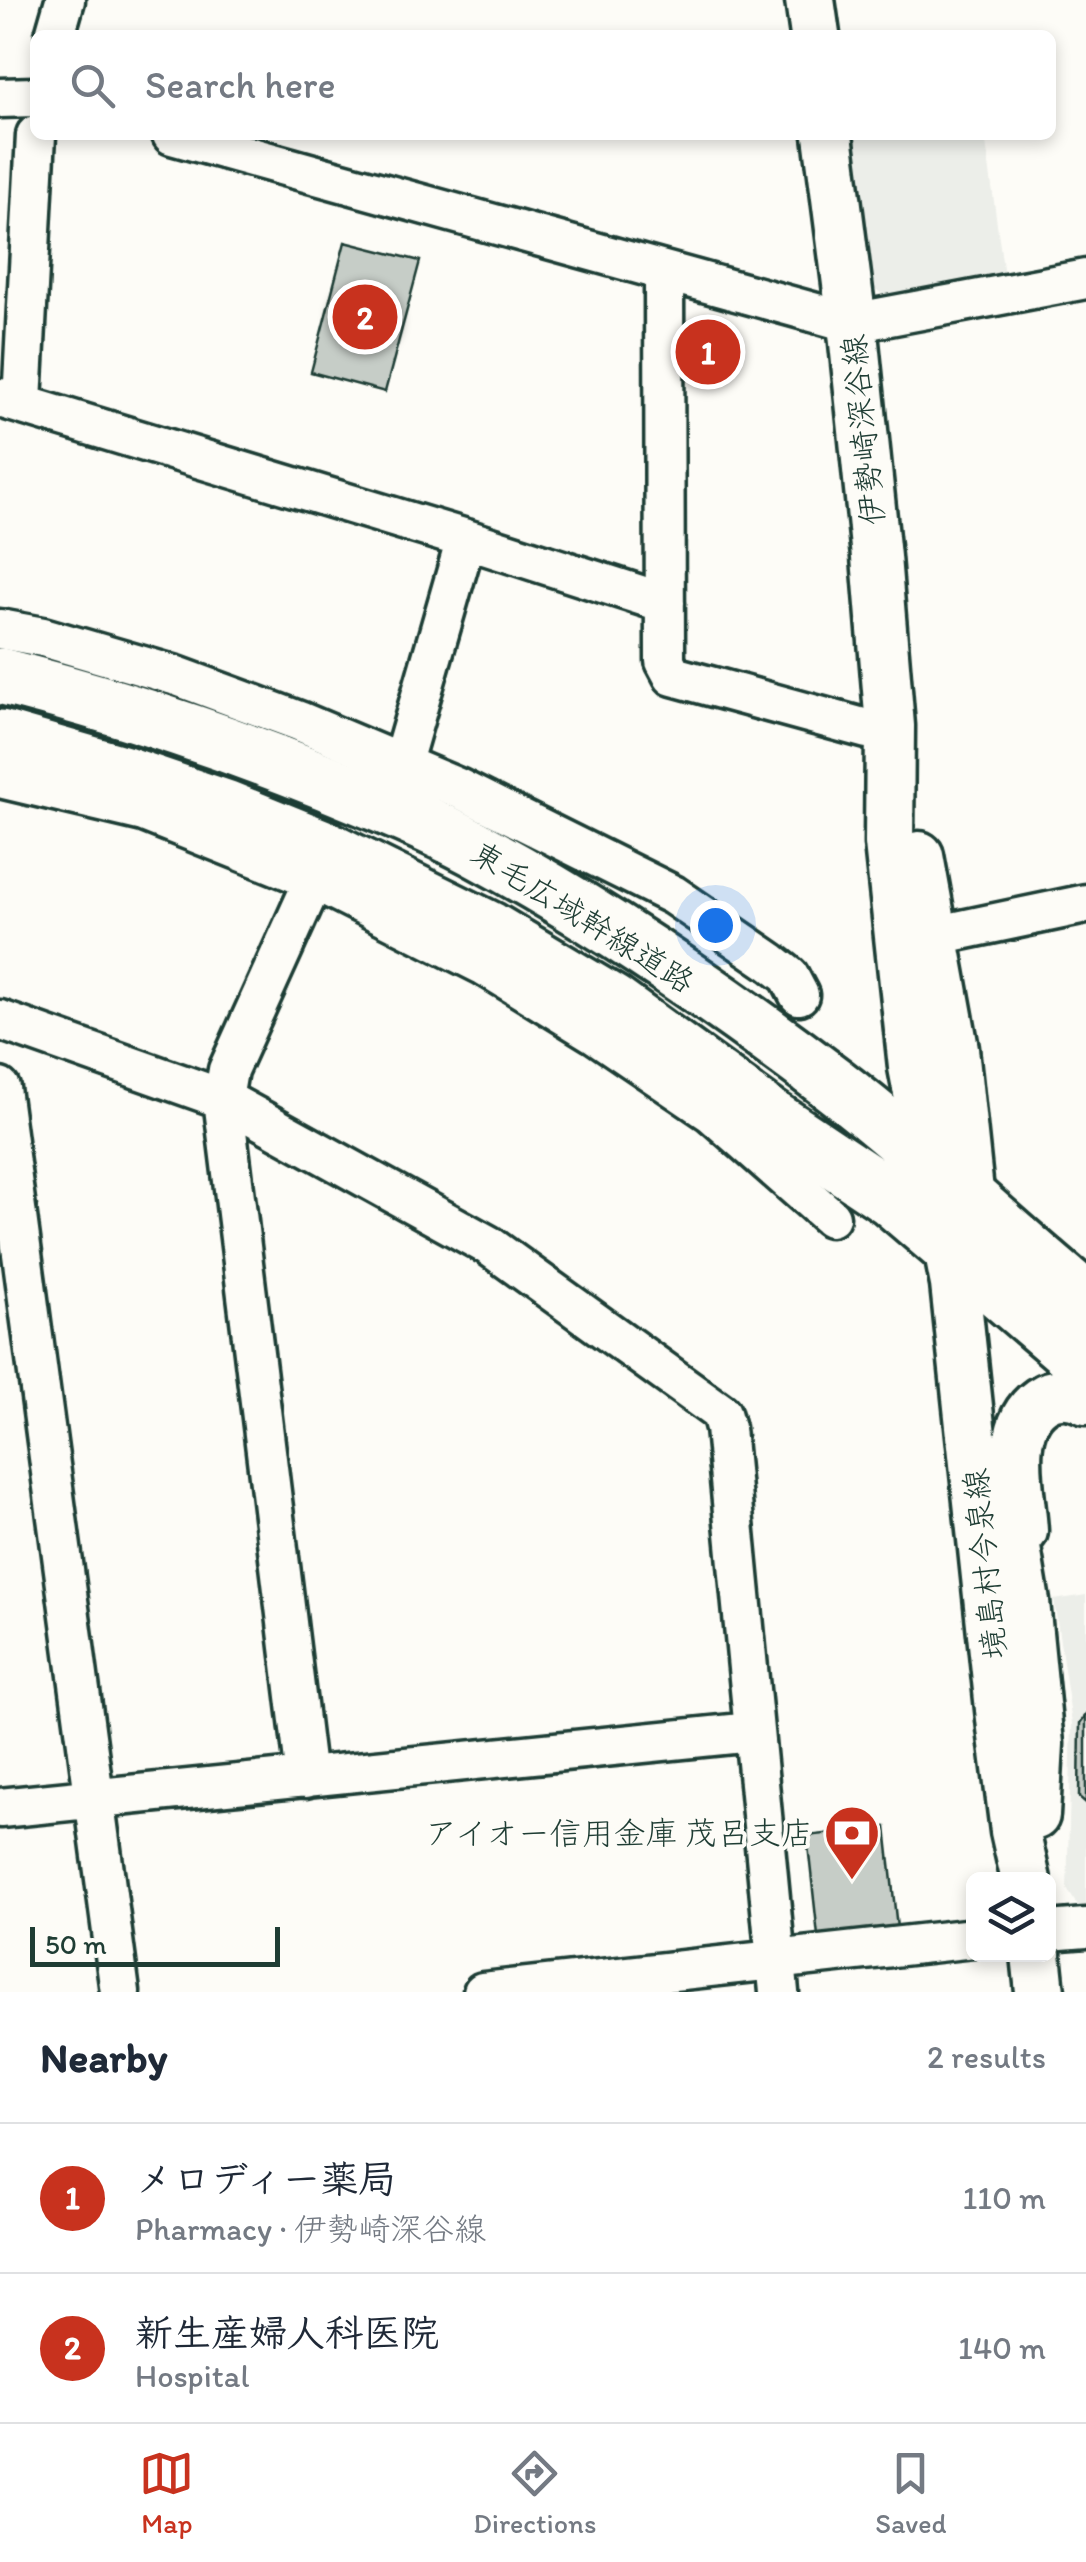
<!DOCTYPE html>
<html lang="en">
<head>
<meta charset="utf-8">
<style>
  body { margin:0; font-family:Itim,"Klee One",sans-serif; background:#f6f6f7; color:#1f2937 }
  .controls { position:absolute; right:30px; bottom:30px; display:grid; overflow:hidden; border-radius:15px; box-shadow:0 5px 15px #0003 }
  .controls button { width:90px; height:90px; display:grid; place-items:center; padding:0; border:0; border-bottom:2px solid #e0e1e3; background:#fff; color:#1f2937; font:50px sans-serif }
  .scale { position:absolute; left:30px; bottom:25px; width:250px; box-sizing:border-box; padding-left:10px; border:5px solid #1f3d34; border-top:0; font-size:28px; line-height:35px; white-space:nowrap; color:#1f3d34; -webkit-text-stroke:8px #fdfcf7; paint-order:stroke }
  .you { position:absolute; left:715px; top:925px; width:35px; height:35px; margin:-25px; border:8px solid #fff; border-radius:50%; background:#1a73e8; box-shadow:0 0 0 15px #1a73e833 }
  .badge { display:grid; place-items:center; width:65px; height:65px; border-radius:50%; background:#c8321e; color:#fff; font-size:32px; font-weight:700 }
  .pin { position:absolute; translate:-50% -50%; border:5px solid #fff; box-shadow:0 2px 10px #0006 }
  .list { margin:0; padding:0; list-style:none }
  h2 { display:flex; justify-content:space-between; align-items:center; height:130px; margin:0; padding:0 40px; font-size:42px }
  h2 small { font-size:32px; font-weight:400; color:#747a83 }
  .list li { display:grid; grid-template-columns:65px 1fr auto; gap:30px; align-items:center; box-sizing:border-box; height:150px; padding:0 40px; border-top:2px solid #e0e1e3 }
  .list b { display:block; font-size:38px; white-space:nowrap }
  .list p { margin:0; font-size:32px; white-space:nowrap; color:#747a83 }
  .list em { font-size:32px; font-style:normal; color:#747a83 }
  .icon { flex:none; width:55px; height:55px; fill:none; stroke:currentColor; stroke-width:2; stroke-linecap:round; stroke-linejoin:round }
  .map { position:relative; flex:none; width:1086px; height:1992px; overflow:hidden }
  .search { position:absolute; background:#fff; box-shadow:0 5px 15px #0003; left:30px; right:30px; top:30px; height:110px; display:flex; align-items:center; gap:25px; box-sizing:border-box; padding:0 35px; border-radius:15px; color:#747a83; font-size:38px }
  .sheet { height:430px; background:#fff }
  nav { display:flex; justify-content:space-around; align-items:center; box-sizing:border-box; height:140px; border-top:2px solid #e0e1e3; background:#fff; font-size:28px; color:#747a83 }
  nav a { display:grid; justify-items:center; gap:5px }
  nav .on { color:#c8321e }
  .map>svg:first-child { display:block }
  .built { fill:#eceee9 }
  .building { fill:#c6cdc7; stroke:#1f3d34; stroke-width:2.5 }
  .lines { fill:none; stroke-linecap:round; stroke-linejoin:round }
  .minor-casing { stroke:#1f3d34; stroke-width:45 }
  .major-casing { stroke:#1f3d34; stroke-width:55 }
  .highway-casing { stroke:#1f3d34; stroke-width:62 }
  .minor { stroke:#fdfcf7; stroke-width:38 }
  .major { stroke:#fdfcf7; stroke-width:48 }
  .highway { stroke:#fdfcf7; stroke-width:55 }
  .labels { text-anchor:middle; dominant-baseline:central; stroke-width:8; stroke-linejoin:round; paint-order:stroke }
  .street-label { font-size:32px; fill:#1f3d34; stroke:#fdfcf7 }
  .poi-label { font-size:32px; fill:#1f3d34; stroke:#fdfcf7; text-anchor:end }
</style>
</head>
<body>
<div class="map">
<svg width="1086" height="1992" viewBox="0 0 1086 1992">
  <rect width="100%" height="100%" fill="#fdfcf7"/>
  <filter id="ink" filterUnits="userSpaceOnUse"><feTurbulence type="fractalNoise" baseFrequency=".01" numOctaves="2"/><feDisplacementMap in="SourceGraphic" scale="20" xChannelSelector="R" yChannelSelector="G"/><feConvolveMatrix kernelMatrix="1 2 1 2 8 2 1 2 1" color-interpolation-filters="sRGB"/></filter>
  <g filter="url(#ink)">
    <path class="built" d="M842 135H985L1005 283 897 305 862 279Z
      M1086 1595V1907L1079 1908 1067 1889 1072 1724 1054 1600Z"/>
    <path class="building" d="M345 242 420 261 385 392 311 372Z
      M701 325 727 332 715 379 688 372Z
      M1086 1715V1803L1079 1797 1080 1723Z
      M886 1827 897 1928 818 1936 807 1836Z"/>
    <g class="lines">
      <g class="minor-casing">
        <path id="minor" d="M55 35 65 0
          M0 98 35 97
          M172 135 852 323 1086 279
          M664 272 665 661 673 676 867 729 890 726
          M0 398 466 539 665 603
          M22 402 36 135
          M0 629 43 637 177 676 299 721 458 788 673 895 771 962 789 976 799 995
          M402 762 466 539
          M0 778 144 812 314 880 485 966 594 1033 712 1113 830 1217
          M933 936 1086 904
          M0 1020 223 1099 488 1245 721 1413 725 1428 779 1992
          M0 1088 120 1992
          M306 1778 223 1099 228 1070 314 880
          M0 1808 752 1732
          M1048 1931 1086 1928
          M483 1992 974 1938"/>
      </g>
      <g class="major-casing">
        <path id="major" d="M810 0 815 35
          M828 135 852 323 876 557 890 726 889 843 913 1067 955 1284 1002 1728 1015 1831 1026 1880
          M919 856 954 1049 972 1220
          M1008 1500 1025 1602 1039 1744 1035 1815
          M1023 1531C1021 1491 1003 1428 1041 1401 1055 1391 1071 1392 1086 1400
          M1036 1954 1040 1992"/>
      </g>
      <g class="highway-casing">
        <path id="highway" d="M0 676C110 703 218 739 323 781 374 802 426 822 474 848 601 916 720 998 833 1084 921 1151 1000 1230 1086 1300
          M0 738 125 774 225 808 324 848 490 930 612 1003 768 1116 891 1198 1086 1365"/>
      </g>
      <use href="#minor" class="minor"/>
      <use href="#major" class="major"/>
      <use href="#highway" class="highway"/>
    </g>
  </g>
  <defs>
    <g id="bank-pin" transform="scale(2.875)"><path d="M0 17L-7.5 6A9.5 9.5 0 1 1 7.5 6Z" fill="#c8321e" stroke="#fdfcf7"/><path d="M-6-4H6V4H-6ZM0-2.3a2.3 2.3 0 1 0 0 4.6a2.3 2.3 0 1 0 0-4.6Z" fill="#fff"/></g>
  </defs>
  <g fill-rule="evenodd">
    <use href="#bank-pin" x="852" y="1833"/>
  </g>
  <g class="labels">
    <g class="street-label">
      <text transform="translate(863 430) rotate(-96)">伊勢崎深谷線</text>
      <text transform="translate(583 917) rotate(32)">東毛広域幹線道路</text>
      <text transform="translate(985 1564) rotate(-96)">境島村今泉線</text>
    </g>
    <g class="poi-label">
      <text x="813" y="1833">アイオー信用金庫 茂呂支店</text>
    </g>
  </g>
</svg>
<div class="controls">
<button><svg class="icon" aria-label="layers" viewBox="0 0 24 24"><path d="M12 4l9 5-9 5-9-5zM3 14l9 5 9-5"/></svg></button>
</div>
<div class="scale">50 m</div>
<div class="you"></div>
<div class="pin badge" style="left:708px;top:352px">1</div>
<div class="pin badge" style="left:365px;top:317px">2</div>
<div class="search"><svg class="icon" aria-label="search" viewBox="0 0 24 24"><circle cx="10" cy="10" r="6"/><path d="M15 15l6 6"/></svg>Search here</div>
</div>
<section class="sheet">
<h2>Nearby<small>2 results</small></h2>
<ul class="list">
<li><span class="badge">1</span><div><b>メロディー薬局</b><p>Pharmacy · 伊勢崎深谷線</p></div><em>110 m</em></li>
<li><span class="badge">2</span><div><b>新生産婦人科医院</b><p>Hospital</p></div><em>140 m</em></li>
</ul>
</section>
<nav>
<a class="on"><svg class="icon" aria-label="map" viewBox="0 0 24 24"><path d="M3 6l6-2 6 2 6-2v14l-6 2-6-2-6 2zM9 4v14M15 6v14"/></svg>Map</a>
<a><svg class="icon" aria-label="directions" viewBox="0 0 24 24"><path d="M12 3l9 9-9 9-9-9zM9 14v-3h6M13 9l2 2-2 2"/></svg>Directions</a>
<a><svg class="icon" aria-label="saved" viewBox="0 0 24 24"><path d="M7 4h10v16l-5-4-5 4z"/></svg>Saved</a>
</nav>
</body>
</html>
